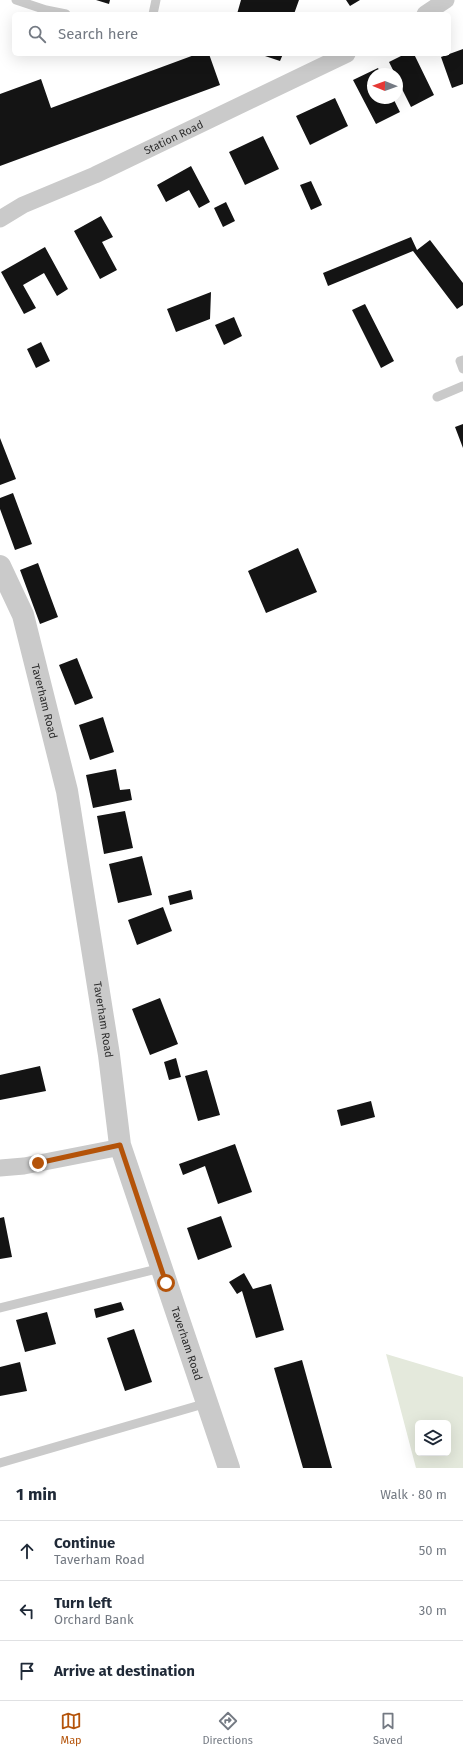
<!DOCTYPE html>
<html lang="en">
<head>
<meta charset="utf-8">
<style>
  body { margin:0; font-family:"Fira Sans",sans-serif; background:#f2f2f3; color:#1f2937 }
  .controls { position:absolute; right:12px; bottom:12px; display:grid; overflow:hidden; border-radius:6px; box-shadow:0 4px 16px #0002 }
  .controls button { width:36px; height:36px; display:grid; place-items:center; padding:0; border:0; border-bottom:1px solid #e0e1e3; background:#fff; color:#1f2937; font:20px sans-serif }
  .compass { position:absolute; left:367px; top:68px; width:36px; height:36px; border-radius:50%; background:#fff; box-shadow:0 4px 16px #0002; rotate:271deg }
  .stop { position:absolute; width:12px; height:12px; margin:-9px; border:3px solid #b45309; border-radius:50%; background:#fff }
  .stop.end { background:#b45309; border-color:#fff; box-shadow:0 1px 4px #0008 }
  .list { margin:0; padding:0; list-style:none }
  h2 { display:flex; justify-content:space-between; align-items:center; height:52px; margin:0; padding:0 16px; font-size:17px }
  h2 small { font-size:13px; font-weight:400; color:#747a83 }
  .list li { display:grid; grid-template-columns:26px 1fr auto; gap:12px; align-items:center; box-sizing:border-box; height:60px; padding:0 16px; border-top:1px solid #e0e1e3 }
  .list b { display:block; font-size:15px; white-space:nowrap }
  .list p { margin:0; font-size:13px; white-space:nowrap; color:#747a83 }
  .list em { font-size:13px; font-style:normal; color:#747a83 }
  .icon { flex:none; width:22px; height:22px; fill:none; stroke:currentColor; stroke-width:2; stroke-linecap:round; stroke-linejoin:round }
  .map { position:relative; flex:none; width:463px; height:1468px; overflow:hidden }
  .search { position:absolute; background:#fff; box-shadow:0 4px 16px #0002; left:12px; right:12px; top:12px; height:44px; display:flex; align-items:center; gap:10px; box-sizing:border-box; padding:0 14px; border-radius:6px; color:#747a83; font-size:15px }
  .sheet { height:232px; background:#fff }
  nav { display:flex; justify-content:space-around; align-items:center; box-sizing:border-box; height:56px; border-top:1px solid #e0e1e3; background:#fff; font-size:11px; color:#747a83 }
  nav a { display:grid; justify-items:center; gap:2px }
  nav .on { color:#b45309 }
  .map>svg:first-child { display:block }
  .green { fill:#e4e9dc; fill-rule:evenodd }
  .building { fill:#141414 }
  .lines { fill:none; stroke-linecap:round; stroke-linejoin:round }
  .service { stroke:#cacaca; stroke-width:9 }
  .minor { stroke:#cacaca; stroke-width:17 }
  .tertiary { stroke:#cacaca; stroke-width:22 }
  .route { stroke:#b45309; stroke-width:5 }
  .labels { text-anchor:middle; dominant-baseline:central; stroke-width:4; stroke-linejoin:round; paint-order:stroke }
  .street-label { font-size:11px; fill:#2d2d2d; stroke:#fff }
</style>
</head>
<body>
<div class="map">
<svg width="463" height="1468" viewBox="0 0 463 1468">
  <rect width="100%" height="100%" fill="#fff"/>
  <path class="green" d="M386 1354 463 1377V1468H416ZM418 1423H448V1453H418Z"/>
  <path class="building" d="M96 0H110L109 4Z
    M241 0H299L294 14H237Z
    M346 0H360L350 6Z
    M463 49V84L452 88 441 57Z
    M197 54H209L220 85 0 166V94L41 79 51 108Z
    M259 54H283L280 61Z
    M405 54H414L434 95 411 107 397 79V74H395L389 62Z
    M378 68 381 74H373V98H393L400 112 376 124 353 80Z
    M335 98 348 126 310 145 296 116Z
    M263 136 279 169 245 185 229 152Z
    M191 166 210 202 199 208 189 190 166 202 157 185Z
    M311 181 322 205 311 210 300 185Z
    M226 202 235 221 223 227 214 208Z
    M101 216 113 237 102 242 117 270 100 279 74 231Z
    M411 237 417 250 430 240 463 283V305L457 309 413 251 328 286 323 273Z
    M45 247 68 289 57 296 44 273 23 285 36 308 24 314 1 272Z
    M211 292 210 319 176 332 167 309Z
    M365 304 394 361 381 368 352 310Z
    M234 317 242 336 224 345 215 325Z
    M41 342 50 361 36 368 27 349Z
    M463 424V448L455 427Z
    M0 438 16 479 0 485Z
    M13 493 32 544 15 550 0 509V498Z
    M298 548 317 592 266 613 248 571Z
    M38 563 58 617 40 624 20 570Z
    M77 658 93 698 75 705 59 665Z
    M103 717 114 752 90 760 79 725Z
    M116 769 120 790 130 789 132 800 93 808 86 775Z
    M125 811 133 848 104 854 97 816Z
    M142 856 152 895 118 903 109 864Z
    M191 890 193 899 170 905 168 896Z
    M163 907 172 931 137 945 128 920Z
    M160 998 178 1044 150 1055 132 1009Z
    M176 1058 181 1077 169 1080 164 1062Z
    M40 1066 46 1091 0 1100V1075Z
    M207 1070 220 1115 198 1121 185 1076Z
    M371 1101 375 1117 341 1126 337 1110Z
    M235 1144 252 1192 218 1204 205 1166 183 1175 179 1164Z
    M221 1216 232 1247 198 1260 187 1228Z
    M4 1217 12 1257 0 1259V1218Z
    M244 1273 253 1289 271 1284 284 1330 256 1338 242 1291 237 1294 229 1282Z
    M121 1302 124 1310 96 1318 94 1309Z
    M47 1312 56 1344 25 1352 16 1320Z
    M134 1329 152 1382 125 1391 107 1338Z
    M302 1360 332 1468H303L274 1368Z
    M20 1362 27 1391 0 1396V1367Z"/>
  <g class="lines">
    <path class="service" d="M16 0 46 10 66 14
      M153 14 156 0
      M463 360 460 361 463 369
      M437 397 463 386
      M0 1308 161 1268
      M0 1463 207 1403"/>
    <g class="minor">
      <path d="M425 14 446 0"/>
      <path id="s1" d="M0 219 23 205 95 175 347 54"/>
      <path d="M0 1168 24 1166 111 1149 120 1145"/>
    </g>
    <path class="tertiary" id="s2" d="M0 566 23 615 67 791 109 1055 120 1145 229 1468"/>
  </g>
  <g class="lines">
    <path class="route" d="M38 1163 120 1145 166 1283"/>
  </g>
  <g class="labels">
    <g class="street-label">
      <text stroke="none"><textPath href="#s1" startOffset="192">Station Road</textPath></text>
      <text stroke="none"><textPath href="#s2" startOffset="143">Taverham Road</textPath></text>
      <text stroke="none"><textPath href="#s2" startOffset="467">Taverham Road</textPath></text>
      <text stroke="none"><textPath href="#s2" startOffset="803">Taverham Road</textPath></text>
    </g>
  </g>
</svg>
<div class="controls">
<button><svg class="icon" aria-label="layers" viewBox="0 0 24 24"><path d="M12 4l9 5-9 5-9-5zM3 14l9 5 9-5"/></svg></button>
</div>
<svg class="compass" viewBox="-18 -18 36 36"><path d="M0-13l5 13h-10z" fill="#e53935"/><path d="M0 13l5-13h-10z" fill="#747a83"/></svg>
<div class="stop" style="left:166px;top:1283px"></div>
<div class="stop end" style="left:38px;top:1163px"></div>
<div class="search"><svg class="icon" aria-label="search" viewBox="0 0 24 24"><circle cx="10" cy="10" r="6"/><path d="M15 15l6 6"/></svg>Search here</div>
</div>
<section class="sheet">
<h2>1 min<small>Walk · 80 m</small></h2>
<ul class="list">
<li><svg class="icon" aria-label="ahead" viewBox="0 0 24 24"><path d="M12 20V5M6 11l6-6 6 6"/></svg><div><b>Continue</b><p>Taverham Road</p></div><em>50 m</em></li>
<li><svg class="icon" aria-label="left" viewBox="0 0 24 24"><path d="M17 20v-9H6M10 6l-5 5 5 5"/></svg><div><b>Turn left</b><p>Orchard Bank</p></div><em>30 m</em></li>
<li><svg class="icon" aria-label="arrive" viewBox="0 0 24 24"><path d="M6 21V4h12l-3 4 3 4H6"/></svg><div><b>Arrive at destination</b></div></li>
</ul>
</section>
<nav>
<a class="on"><svg class="icon" aria-label="map" viewBox="0 0 24 24"><path d="M3 6l6-2 6 2 6-2v14l-6 2-6-2-6 2zM9 4v14M15 6v14"/></svg>Map</a>
<a><svg class="icon" aria-label="directions" viewBox="0 0 24 24"><path d="M12 3l9 9-9 9-9-9zM9 14v-3h6M13 9l2 2-2 2"/></svg>Directions</a>
<a><svg class="icon" aria-label="saved" viewBox="0 0 24 24"><path d="M7 4h10v16l-5-4-5 4z"/></svg>Saved</a>
</nav>
</body>
</html>
